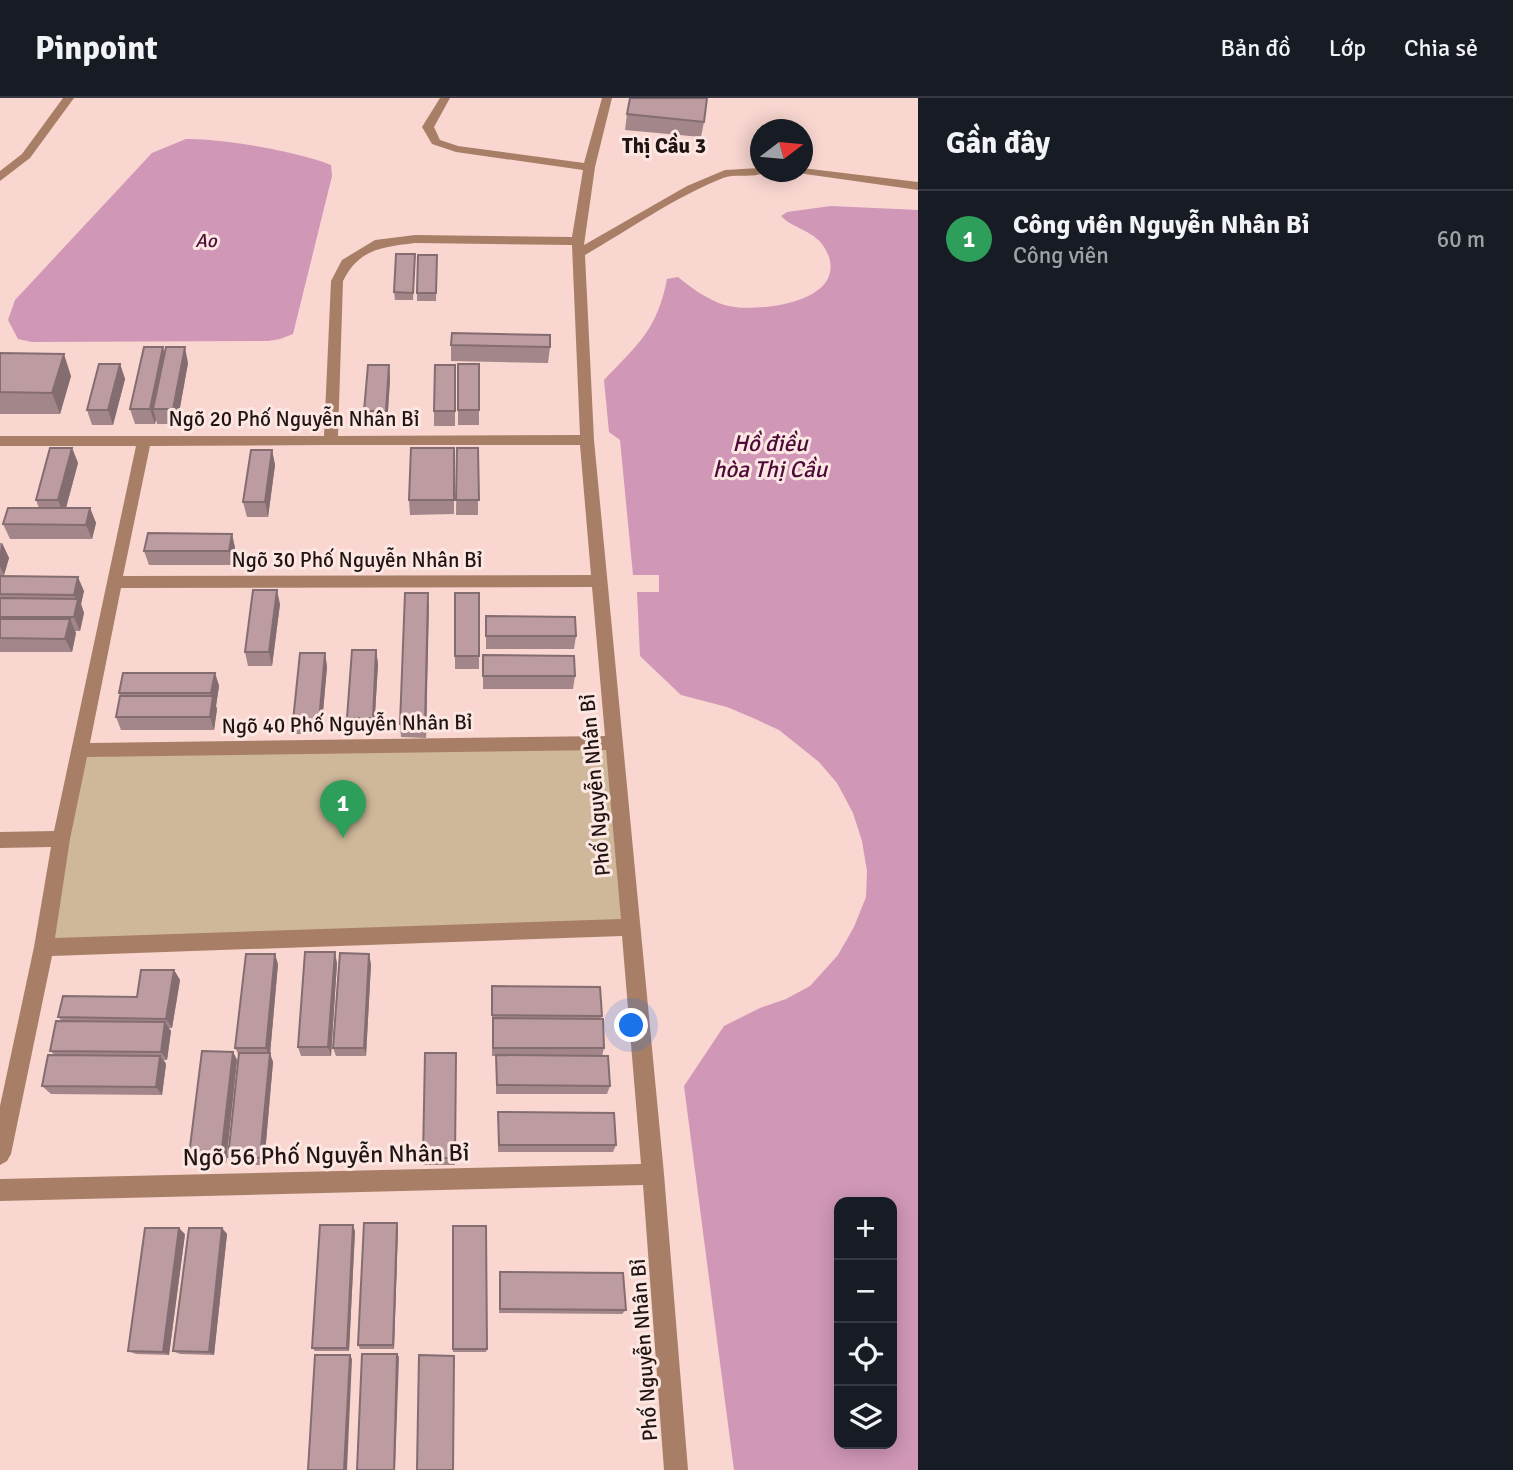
<!DOCTYPE html>
<html lang="vi">
<head>
<meta charset="utf-8">
<style>
  body { margin:0; font-family:Signika,sans-serif; background:#242831; color:#f1f3f6 }
  .controls { position:absolute; right:21px; bottom:21px; display:grid; overflow:hidden; border-radius:14px; box-shadow:0 4px 18px #0003 }
  .controls button { width:63px; height:63px; display:grid; place-items:center; padding:0; border:0; border-bottom:2px solid #363941; background:#171b24; color:#f1f3f6; font:35px sans-serif }
  .compass { position:absolute; left:750px; top:21px; width:63px; height:63px; border-radius:50%; background:#171b24; box-shadow:0 4px 18px #0003; rotate:74deg }
  .you { position:absolute; left:632px; top:928px; width:24px; height:24px; margin:-18px; border:5px solid #fff; border-radius:50%; background:#1a73e8; box-shadow:0 0 0 10px #1a73e833 }
  .badge { display:grid; place-items:center; width:46px; height:46px; border-radius:50%; background:#0b8043; color:#fff; font-size:23px; font-weight:700 }
  .pin { position:absolute; translate:-50% -58px; filter:drop-shadow(0 2px 4px #0008) }
  .pin::after { content:''; position:absolute; top:37px; width:24px; height:21px; background:inherit; clip-path:polygon(0 0,100% 0,50% 100%) }
  .list { margin:0; padding:0; list-style:none }
  h2 { display:flex; justify-content:space-between; align-items:center; height:91px; margin:0; padding:0 28px; font-size:30px }
  h2 small { font-size:23px; font-weight:400; color:#9ea1a6 }
  .list li { display:grid; grid-template-columns:46px 1fr auto; gap:21px; align-items:center; box-sizing:border-box; height:98px; padding:0 28px; border-top:2px solid #363941 }
  .list b { display:block; font-size:26px; white-space:nowrap }
  .list p { margin:0; font-size:23px; white-space:nowrap; color:#9ea1a6 }
  .list em { font-size:23px; font-style:normal; color:#9ea1a6 }
  .icon { flex:none; width:38px; height:38px; fill:none; stroke:currentColor; stroke-width:2; stroke-linecap:round; stroke-linejoin:round }
  .map { position:relative; flex:none; width:918px; height:1372px; overflow:hidden }
  header { display:flex; align-items:center; gap:42px; box-sizing:border-box; height:98px; padding:0 35px; background:#171b24; border-bottom:2px solid #363941 }
  header strong { font-size:33px }
  nav { display:flex; gap:38px; margin-inline-start:auto; font-size:24px }
  main { display:flex }
  aside { flex:1; background:#171b24 }
  .map>svg:first-child { display:block }
  .green { fill:#cfb89a }
  .water { fill:#d097b7; fill-rule:evenodd }
  .lines { fill:none; stroke-linecap:round; stroke-linejoin:round }
  .minor { fill:#a87f66; fill-rule:evenodd }
  .wall { fill:#a3868a }
  .shaded-wall { fill:#846d71 }
  .building { fill:#bd9ca1; stroke:#846d71; stroke-width:2 }
  .labels { text-anchor:middle; dominant-baseline:central; stroke-width:6; stroke-linejoin:round; paint-order:stroke }
  .far-water-label { font-size:19px; font-style:italic; fill:#4d0a38; stroke:#fce7e3 }
  .far-quarter-label { font-size:21px; font-weight:bold; fill:#211513; stroke:#fce7e3 }
  .street-label { font-size:21px; fill:#211513; stroke:#fce7e3 }
  .water-label { font-size:23px; font-style:italic; fill:#4d0a38; stroke:#fce7e3 }
  .near-street-label { font-size:24px; fill:#211513; stroke:#fce7e3 }
</style>
</head>
<body>
<header>
<strong>Pinpoint</strong>
<nav><a>Bản đồ</a><a>Lớp</a><a>Chia sẻ</a></nav>
</header>
<main>
<div class="map">
<svg width="918" height="1372" viewBox="0 0 918 1372">
  <rect width="100%" height="100%" fill="#f9d6d0"/>
  <path class="green" d="M614 645 630 829 44 849 80 652Z"/>
  <path class="water" d="M186 41C221 40 299 54 331 67L332 78 293 236 280 241 268 243 32 244 18 241 8 222 15 202 152 55Z
    M831 108 918 112V1372H734L684 988 724 928 760 910 786 901 810 888 838 857 854 829 866 799 867 773 862 743 853 715 837 685 819 664 779 632 753 620 727 609 681 597 640 558 637 494H659V477H633L620 342 609 334 604 282C639 245 657 232 667 181L678 179C694 192 713 206 734 209 762 213 843 204 829 159 820 132 795 133 781 118L787 114ZM839 1104H892V1346H839Z"/>
  <g class="lines">
    <path class="minor" d="M63 0H74L30 60 0 83V73L22 56Z
      M440 0H450L434 29 440 42 458 48 584 65 602 0H612L595 69 584 147 687 88 725 72 760 70V74H765C754 81 736 75 723 80 675 99 630 131 585 157L594 342 664 1076 688 1372H664L643 1087 0 1103V1081L641 1066 622 838 52 858 11 1056 7 1063 0 1067V1008L34 849 51 749 0 750V734L54 733 136 348H0V338H324L331 183 342 162 375 142 415 137 572 139 583 72 456 54 432 46 422 29ZM415 145 572 147 580 337 338 338 343 183C359 151 382 149 415 145ZM326 347H580L591 477 123 478 150 348ZM592 489 605 638 90 645 121 490ZM606 652 621 821 55 840 70 741 87 659Z
      M802 70 918 84V92L798 75 797 74H802Z"/>
  </g>
  <path class="wall" d="M627 16 704 24 701 39 625 32Z
    M437 157 436 203H417V195Z
    M415 164 413 202H395L394 194Z
    M451 247 550 249 548 265 451 263Z
    M0 255 71 278 60 316H0Z
    M165 255 188 265 177 326H157L156 321 155 326H135L130 311Z
    M120 266 125 281 113 327H92L87 312Z
    M458 266H479V327H458Z
    M389 267 390 282 387 328H366L364 313Z
    M455 267V328H434V313Z
    M72 350 78 365 66 410H90L96 425 92 441H10L3 426 39 410 36 402Z
    M454 350V416L410 417 409 402Z
    M457 350H478V417H456Z
    M272 352 275 367 268 419H247L243 404Z
    M232 436 235 450 232 467H149L144 453Z
    M0 445H2L9 460 4 477H0Z
    M0 478 84 493 81 506 84 515 80 533H75L76 535 72 554H0Z
    M428 495 426 640 401 639 400 626Z
    M455 495H479V571H455Z
    M280 506 272 568H248L245 554Z
    M486 518 576 538 574 551H486Z
    M376 552 378 566 374 633H349L347 620Z
    M325 555 327 569 321 636H296L293 623Z
    M483 557 575 578 573 591H483Z
    M215 575 219 588 216 608 217 611 214 632H121L116 619 120 598 119 595Z
    M337 865 331 958H301L298 949Z
    M278 866 270 956 273 964 264 1067H233L228 1059 239 957 235 950Z
    M371 866 366 958H336L333 950Z
    M174 872 180 882 172 930H169L171 933 167 962H164L166 966 162 997 51 996 42 988 55 957 50 953 62 923 58 919 137 899Z
    M492 888 602 918 601 921 604 950 602 958 610 988 607 996H496V958H492Z
    M233 954 237 962 226 1065 195 1064 189 1057Z
    M456 955 455 1067H424L423 1060Z
    M498 1014 616 1047 613 1054H498Z
    M453 1128 487 1251 486 1254H453Z
    M222 1130 227 1136 214 1257 180 1256 173 1253Z
    M398 1131 394 1251H360L358 1247Z
    M355 1133 349 1253H315L312 1250Z
    M185 1136 169 1257 136 1256 128 1253Z
    M500 1174 626 1212 622 1216 499 1215Z"/>
  <path class="shaded-wall" d="M163 249 167 265 153 311 156 321 155 326 150 311Z
    M185 249 188 265 177 326 173 311Z
    M64 256 71 278 60 316 52 295Z
    M120 266 125 281 113 327 108 312Z
    M389 267 390 282 387 328 386 313Z
    M72 350 78 365 64 417 58 402Z
    M272 352 275 367 268 419 265 404Z
    M90 410 96 425 92 441 86 427Z
    M232 436 235 450 232 467 229 453Z
    M2 445 9 460 4 477 0 468V454Z
    M78 479 84 493 81 506 84 515 80 533 74 519 77 505 74 497Z
    M277 492 280 506 272 568 269 554Z
    M428 495 429 509 426 640 425 627Z
    M70 521 76 535 72 554 65 541Z
    M376 552 378 566 374 633 373 620Z
    M325 555 327 569 321 636 319 623Z
    M215 575 219 588 216 608 217 611 214 632 210 619 212 599 211 595Z
    M335 854 337 865 331 958 328 949Z
    M275 856 278 866 270 956 273 964 264 1067 260 1060 269 959 266 950Z
    M369 856 371 866 366 958 364 950Z
    M174 872 180 882 172 930 166 921Z
    M165 924 171 933 167 962 161 954Z
    M233 954 237 962 226 1065 221 1058Z
    M160 958 166 966 162 997 156 989Z
    M397 1125 398 1131 394 1251 393 1247Z
    M353 1127 355 1133 349 1253 347 1250Z
    M179 1130 185 1136 169 1257 163 1254Z
    M222 1130 227 1136 214 1257 209 1254Z
    M397 1256 399 1259 395 1372H394Z
    M350 1257 352 1261 347 1372H344Z"/>
  <path class="building" d="M630 0H707L704 24 627 16Z
    M396 156H415L413 195 394 194Z
    M418 157H437L436 195H417Z
    M452 235 550 237V249L451 247Z
    M144 249H163L150 311H130Z
    M166 249H185L173 311H153Z
    M0 255 64 256 52 295 0 294Z
    M99 266H120L108 312H87Z
    M458 266H479V312H458Z
    M368 267H389L386 313H364Z
    M435 267H455V313H434Z
    M50 350H72L58 402H36Z
    M411 350H454V402H409Z
    M457 350H478L479 402H456Z
    M251 352H272L265 404H243Z
    M8 410H90L86 427 3 426Z
    M148 435 232 436 229 453H144Z
    M0 478 78 479 74 497 0 496Z
    M253 492H277L269 554H245Z
    M405 495H428L425 627 400 626Z
    M455 495H479V558H455Z
    M0 500 78 501 74 519H0Z
    M486 518 575 519 576 538H486Z
    M0 521H70L65 541 0 540Z
    M352 552H376L373 620H347Z
    M300 555H325L319 623H293Z
    M483 557 574 558 575 578H483Z
    M123 575H215L211 595H119Z
    M120 598H213L210 619H116Z
    M305 854H335L328 949H298Z
    M340 855 369 856 364 950H333Z
    M246 856H275L266 950H235Z
    M141 872H174L166 921 58 919 63 898 137 899Z
    M492 888 600 889 602 918 492 917Z
    M493 920 603 921 604 950H493Z
    M56 923 165 924 161 954 50 953Z
    M202 953 233 954 221 1058 189 1057Z
    M239 955H270L260 1060 228 1059Z
    M425 955H456L455 1060H423Z
    M48 957 160 958 156 989 42 988Z
    M496 957 608 958 610 988 497 987Z
    M498 1014 614 1015 616 1047H499Z
    M364 1125H397L393 1247H358Z
    M320 1127H353L347 1250H312Z
    M453 1128H486L487 1251H453Z
    M145 1130H179L163 1254 128 1253Z
    M189 1130H222L209 1254 173 1253Z
    M500 1174 623 1175 626 1212 500 1211Z
    M362 1256H397L394 1372H357Z
    M315 1257H350L344 1372H308Z
    M419 1257 454 1258 453 1372H417Z"/>
  <g class="labels">
    <g class="far-water-label">
      <text x="206" y="143">Ao</text>
    </g>
    <g class="far-quarter-label">
      <text x="664" y="48">Thị Cầu 3</text>
    </g>
    <g class="street-label">
      <text x="294" y="321">Ngõ 20 Phố Nguyễn Nhân Bỉ</text>
      <text x="357" y="462">Ngõ 30 Phố Nguyễn Nhân Bỉ</text>
      <text transform="translate(347 626) rotate(-1)">Ngõ 40 Phố Nguyễn Nhân Bỉ</text>
      <text transform="translate(595 687) rotate(-95)">Phố Nguyễn Nhân Bỉ</text>
      <text transform="translate(644 1252) rotate(-94)">Phố Nguyễn Nhân Bỉ</text>
    </g>
    <g class="water-label">
      <text x="770" y="345">Hồ điều<tspan x="770" dy="26">hòa Thị Cầu</tspan></text>
    </g>
    <g class="near-street-label">
      <text transform="translate(326 1057) rotate(-1)">Ngõ 56 Phố Nguyễn Nhân Bỉ</text>
    </g>
  </g>
</svg>
<div class="controls">
<button>+</button>
<button>−</button>
<button><svg class="icon" aria-label="locate" viewBox="0 0 24 24"><circle cx="12" cy="12" r="6"/><path d="M12 2v4M12 18v4M2 12h4M18 12h4"/></svg></button>
<button><svg class="icon" aria-label="layers" viewBox="0 0 24 24"><path d="M12 4l9 5-9 5-9-5zM3 14l9 5 9-5"/></svg></button>
</div>
<svg class="compass" viewBox="-18 -18 36 36"><path d="M0-13l5 13h-10z" fill="#e53935"/><path d="M0 13l5-13h-10z" fill="#9ea1a6"/></svg>
<div class="you"></div>
<div class="pin badge" style="left:343px;top:740px;background:#2e9e5b">1</div>
</div>
<aside>
<h2>Gần đây<small></small></h2>
<ul class="list">
<li><span class="badge" style="background:#2e9e5b">1</span><div><b>Công viên Nguyễn Nhân Bỉ</b><p>Công viên</p></div><em>60 m</em></li>
</ul>
</aside>
</main>
</body>
</html>
